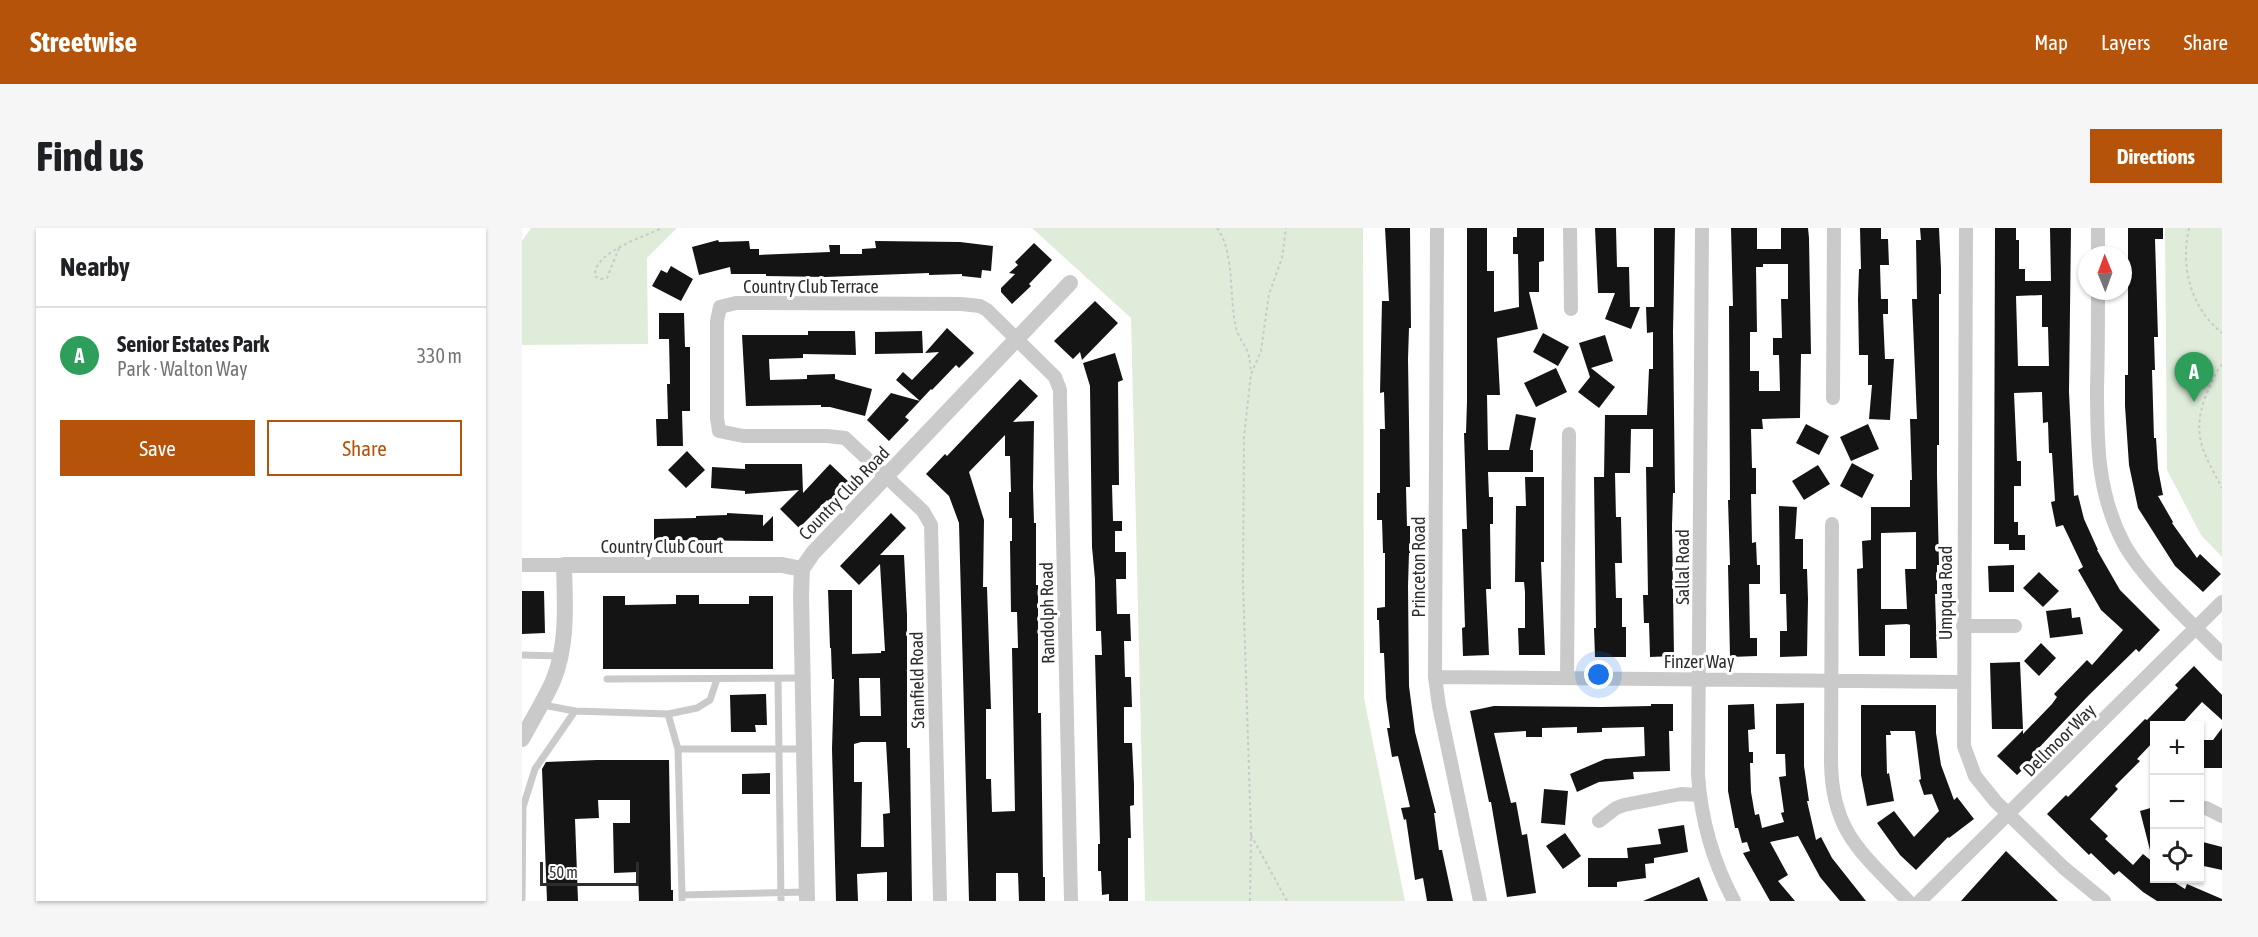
<!DOCTYPE html>
<html lang="en">
<head>
<meta charset="utf-8">
<style>
  body { margin:0; font-family:"Asap Condensed",sans-serif; background:#f6f6f6; color:#202124 }
  .controls { position:absolute; right:18px; bottom:18px; display:grid; overflow:hidden; border-radius:0px; box-shadow:0 2px 4px #0004 }
  .controls button { width:54px; height:54px; display:grid; place-items:center; padding:0; border:0; border-bottom:2px solid #e0e0e0; background:#fff; color:#202124; font:30px sans-serif }
  .compass { position:absolute; left:1556px; top:18px; width:54px; height:54px; border-radius:50%; background:#fff; box-shadow:0 2px 4px #0004; rotate:359deg }
  .scale { position:absolute; left:18px; bottom:15px; width:99px; box-sizing:border-box; padding-left:6px; border:3px solid #2d2d2d; border-top:0; font-size:16px; line-height:21px; white-space:nowrap; color:#2d2d2d; -webkit-text-stroke:4px #fff; paint-order:stroke }
  .you { position:absolute; left:1077px; top:447px; width:21px; height:21px; margin:-15px; border:4px solid #fff; border-radius:50%; background:#1a73e8; box-shadow:0 0 0 9px #1a73e833 }
  .badge { display:grid; place-items:center; width:39px; height:39px; border-radius:50%; background:#b45309; color:#fff; font-size:20px; font-weight:700 }
  .pin { position:absolute; translate:-50% -50px; filter:drop-shadow(0 2px 3px #0008) }
  .pin::after { content:''; position:absolute; top:32px; width:21px; height:18px; background:inherit; clip-path:polygon(0 0,100% 0,50% 100%) }
  .list { margin:0; padding:0; list-style:none }
  h2 { display:flex; justify-content:space-between; align-items:center; height:78px; margin:0; padding:0 24px; font-size:26px }
  h2 small { font-size:20px; font-weight:400; color:#757577 }
  .list li { display:grid; grid-template-columns:39px 1fr auto; gap:18px; align-items:center; box-sizing:border-box; height:96px; padding:0 24px; border-top:2px solid #e0e0e0 }
  .list b { display:block; font-size:22px; white-space:nowrap }
  .list p { margin:0; font-size:20px; white-space:nowrap; color:#757577 }
  .list em { font-size:20px; font-style:normal; color:#757577 }
  .actions { display:flex; gap:12px; padding:18px 24px }
  .actions a { flex:1; padding:14px 0; border:2px solid #b45309; border-radius:0px; text-align:center; font-size:21px; color:#b45309 }
  .actions .main { background:#b45309; color:#fff }
  .icon { flex:none; width:33px; height:33px; fill:none; stroke:currentColor; stroke-width:2; stroke-linecap:round; stroke-linejoin:round }
  .map { position:relative; flex:none; width:1700px; height:673px; overflow:hidden; border-radius:0px }
  header { display:flex; align-items:center; gap:36px; box-sizing:border-box; height:84px; padding:0 30px; background:#b45309; color:#fff }
  header strong { font-size:28px }
  nav { display:flex; gap:33px; margin-inline-start:auto; font-size:21px }
  .intro { display:flex; align-items:center; justify-content:space-between; box-sizing:border-box; height:144px; padding:0 36px }
  h1 { margin:0; font-size:42px }
  .button { padding:15px 27px; border-radius:0px; background:#b45309; color:#fff; font-size:21px; font-weight:700 }
  main { display:flex; gap:36px; padding:0 36px }
  aside { flex:1; background:#fff; border-radius:0px; box-shadow:0 2px 4px #0004 }
  .map>svg:first-child { display:block }
  .green { fill:#dfecd9 }
  .building { fill:#141414; fill-rule:evenodd }
  .lines { fill:none; stroke-linecap:round; stroke-linejoin:round }
  .path { stroke:#cacaca; stroke-width:2; stroke-dasharray:3 3; stroke-linecap:butt }
  .service { stroke:#cacaca; stroke-width:7 }
  .minor { stroke:#cacaca; stroke-width:14 }
  .tertiary { stroke:#cacaca; stroke-width:16 }
  .labels { text-anchor:middle; dominant-baseline:central; stroke-width:6; stroke-linejoin:round; paint-order:stroke }
  .street-label { font-size:18px; fill:#2d2d2d; stroke:#fff }
</style>
</head>
<body>
<header>
<strong>Streetwise</strong>
<nav><a>Map</a><a>Layers</a><a>Share</a></nav>
</header>
<div class="intro"><h1>Find us</h1><a class="button">Directions</a></div>
<main>
<aside>
<h2>Nearby<small></small></h2>
<ul class="list">
<li><span class="badge" style="background:#2e9e5b">A</span><div><b>Senior Estates Park</b><p>Park · Walton Way</p></div><em>330 m</em></li>
</ul>
<div class="actions"><a class="main">Save</a><a>Share</a></div>
</aside>
<div class="map">
<svg width="1700" height="673" viewBox="0 0 1700 673">
  <rect width="100%" height="100%" fill="#fff"/>
  <path class="green" d="M9 0H155L125 30 126 116 0 117V13Z
    M510 0H841L842 470 883 673H623L609 90Z
    M1643 0H1700V329L1679 307 1645 242Z"/>
  <path class="building" d="M863 0H888L889 100H887L886 131 888 259H884L885 298H888V325H887L886 358 887 458 893 504 914 585H912L917 622H920L931 673H905L901 650 893 652 884 591 882 592 879 580 888 579 876 528 870 529 865 500H868L864 470 862 425H858L857 392H855V380L863 379V325H861L860 292H855V265H858V201H863L862 164 858 165 860 73H867Z
    M945 0H965V43H972V84L997 79 996 26H991V9H995V0H1022V33L1017 34V64H1007L1016 101 975 110 978 167H965L966 222H987L994 186 1014 190 1008 222H1011V244H966L967 269H971V296H968L969 361H964L967 427 941 428 940 400 943 399 940 301H945L942 205H944L945 173Z
    M1073 0H1094L1095 39H1107L1108 79H1118L1109 101 1083 91 1093 65H1076Z
    M1132 0H1153L1151 104 1153 265H1151L1150 297 1152 428 1128 429 1127 395H1122L1121 367H1126L1124 239H1131V201H1109L1108 245H1093L1094 289H1099L1100 335H1093L1094 370H1100V399H1104V429H1073L1072 400H1074L1072 249H1082L1083 187H1125L1127 141H1131V104L1125 105 1124 79H1132Z
    M1209 0H1235V21H1259V0H1286L1287 10 1289 126H1279L1278 190 1240 191 1241 201H1229L1230 240H1234V266H1229L1230 315 1234 314 1235 337H1238V356H1227L1228 410H1235V428L1208 429 1206 337H1208L1206 272H1208L1207 78H1211ZM1241 36H1266V71H1259L1260 110H1251V127H1257L1258 163H1237V143H1228V104H1235L1234 39H1241Z
    M1338 0H1359V11H1366L1367 37H1358L1359 71H1366V86H1361L1363 131H1372L1368 192 1347 191 1350 157H1346V127H1337L1336 71 1337 41H1339Z
    M1398 0H1417L1419 41V66H1417V217H1415V247L1417 337H1415V366H1413L1415 430H1388V397L1385 396 1363 397V428H1337L1335 341 1341 340 1340 313 1349 312V279H1388V252H1390L1388 191H1395L1390 71H1395L1394 12H1399ZM1394 304V341H1383L1385 381H1359V305Z
    M1473 0H1494V12H1497V41H1503V53H1529L1528 0H1549L1547 164 1552 268 1556 267 1562 291 1576 322H1575L1598 362 1638 402 1617 424 1614 421 1566 468 1512 525 1515 527 1495 547 1475 528 1501 502V506L1530 476 1535 469 1532 466 1565 432 1570 437 1601 402 1579 382 1556 342 1561 339 1541 297 1534 299 1529 274 1533 273 1530 225H1527L1526 194 1521 195 1520 164 1492 165 1495 233H1499V258H1492V294H1496V307H1503V322H1487V316H1472ZM1520 67V99H1526L1527 138H1496L1494 68Z
    M1606 0H1641V11H1633L1636 109H1632L1633 142H1630L1632 210H1634L1636 241 1641 267 1636 268 1651 294 1650 295 1675 330 1678 326 1699 346 1681 364 1653 338 1616 280 1607 237 1603 178V147H1606Z
    M196 12 197 14 227 13 228 21H237V27L308 24 307 17H318V26H340V21L354 20 353 13 438 14 471 18 469 43 460 42 459 50 440 48V46L407 47V45L303 49 244 48V46H209L208 39 177 47 170 19Z
    M512 15 530 32 507 56 509 58 490 76 479 64V60L493 46 487 45 496 37 493 34Z
    M149 38 171 51 159 73 130 58 139 42 145 45Z
    M573 73 596 95 560 132 558 124 551 131 532 113Z
    M137 85H162L163 119H168V183H160L161 218H135L134 191H146L145 156H148L147 111H137Z
    M425 100 452 125 437 140 434 137 410 162 409 161 383 189 387 192 367 213 345 192 369 165 398 173 374 152 381 144 390 152 417 124 403 125Z
    M286 103H333L334 127 281 126V130L247 131 248 152 285 151V147L313 146V151L350 161 343 188 308 179H299V177L224 178 220 107H286Z
    M400 103 401 125 353 126V104Z
    M1021 105 1047 119 1036 138 1011 124Z
    M1083 107 1091 133 1069 140 1093 159 1077 180 1056 164 1068 149 1057 115Z
    M593 125 601 152 596 154 597 257H590L591 293H600V303H593V324H604V351H594L595 386H608L609 413H602L603 449H609L610 479H602V515H610L612 556V577L608 578 609 610H606V673H587V666L580 667 579 643H576V616H578L573 427H580L579 403H574L573 351 570 319 568 158 561 135Z
    M1034 140 1045 164 1014 179 1002 155Z
    M498 151 516 168 491 194 512 193 511 259 512 295H514V357H516V485H519L521 649H523V673H497L496 645H474V673H447L437 295 427 268 404 246 423 226 425 228ZM483 207V228H488L489 264H487V290H490V313H488L489 384H495L496 420H490L493 583 470 584 469 551H464V481H469L465 359H461L462 292 447 244Z
    M1284 196 1307 208 1297 227 1274 215Z
    M1346 196 1357 221 1329 233 1318 209Z
    M165 223 183 242 164 260 146 242Z
    M1330 235 1352 247 1340 270 1318 258Z
    M223 236H280L281 265 308 236 328 255 308 275 305 272 277 300 258 281 277 262 223 266V263L189 260 190 239 223 241Z
    M1296 237 1308 256 1282 272 1270 253Z
    M1003 249H1022V334H1019L1023 427H997L996 400H1003V364L1002 354H993L994 278H1004Z
    M1257 278 1275 279 1273 311H1281V341H1285L1286 371 1285 428 1258 429V403H1265L1264 366H1258Z
    M205 285 241 287V298L251 288V313L132 312V291L174 290V288L205 287Z
    M369 285 384 300 358 327H382L385 387V520H388L390 673H365V644L335 646 336 673H314L310 521 312 451H310L309 420H308L306 362H330V426L359 425V423H363L358 336 337 357 318 338ZM337 450H358L359 488H338ZM339 514H364L368 585 361 586 362 619H339L340 554H332V516Z
    M1492 337V364H1467L1466 338Z
    M1517 344 1537 363 1521 379 1501 360Z
    M0 363H22L23 405 0 406Z
    M154 367H177V376H227V368H251V441H81V368H103V377L154 376Z
    M1549 380 1550 390 1558 389 1561 406 1528 410 1524 383Z
    M1519 415 1534 430 1517 448 1502 433Z
    M1498 434 1501 501H1470L1468 435Z
    M1672 438 1700 467V492L1680 474 1658 498H1632V513L1615 531 1618 533 1593 558 1596 561 1568 591 1586 608 1583 611 1611 637 1621 626 1632 635V651H1647L1663 661 1665 656 1700 671V673H1635L1621 664 1597 643 1592 647 1569 625 1567 627 1525 586 1544 567 1546 569 1623 491 1625 492 1656 460 1653 457Z
    M244 466 245 497H233L234 504H209L208 467Z
    M1282 475V538L1287 573H1285L1294 612 1299 609 1310 630 1344 673H1318L1298 649 1276 608 1248 614 1266 647 1256 653 1273 673H1248L1221 625 1228 623 1225 614 1220 615 1216 600H1213L1206 563V477L1232 476 1233 501 1226 502 1227 524H1231V535H1228L1229 564 1233 587 1237 586 1240 600 1262 594 1259 585 1262 584 1257 549 1264 548 1263 526H1254V476Z
    M1129 476H1151V503H1147L1148 543 1111 544 1112 551 1077 554 1055 564 1048 546 1083 531 1123 528 1122 499 1080 500V504L1055 505V499L1020 500V509H1004V503L972 505 989 575 994 574 1000 607 1005 606 1014 665 985 669 969 574H967L948 483 972 478 1080 479 1129 478Z
    M1339 477H1414V505L1419 537 1432 572 1435 569 1452 591 1427 610 1426 609 1394 642 1378 627 1355 595 1372 583 1392 609 1417 583 1410 566 1402 567 1397 552 1399 551 1393 503H1368L1369 507H1364L1365 546 1367 545 1372 573 1345 578 1339 547Z
    M1700 500V540H1677V512H1691Z
    M75 532H147L149 662H151V673H117L116 644 92 645 91 595H108V572H76L77 590 53 591 56 673H25L20 541 24 534Z
    M248 545V566H220V546Z
    M1022 561 1046 563 1043 597 1019 595Z
    M1632 579V626H1629L1618 583Z
    M1162 597 1166 624 1132 630V635L1123 636 1124 650 1095 654V659H1066V630H1106L1105 620 1139 616 1136 601Z
    M1043 605 1059 628 1041 641 1024 618Z
    M1677 613 1700 619V642L1677 637Z
    M1484 623 1511 649 1536 673H1439Z
    M1177 649 1186 673H1121L1157 658Z"/>
  <g class="lines">
    <path class="path" d="M695 0C713 24 707 70 714 100 716 109 723 116 726 125 728 131 728 138 729 144
      M1667 0C1658 39 1669 80 1700 105
      M97 20 85 50 78 51 73 48C71 24 122 9 140 0
      M1700 136C1692 147 1688 158 1683 170 1669 209 1683 227 1700 260
      M729 607 765 673
      M728 673 729 606 721 355 722 208 729 146 739 123 747 66 760 30 764 0"/>
    <path class="service" d="M0 427 38 428
      M85 451 281 450
      M256 451 259 673
      M21 477 53 483 146 486 156 521
      M146 486 175 480 188 472 195 451
      M160 667 156 521H281
      M0 671 1 579 13 541 53 483
      M160 673V667L285 664"/>
    <path class="minor" d="M915 0 913 449 917 478 958 673
      M1048 0 1049 81
      M1180 0 1176 547C1179 591 1191 634 1212 673
      M1444 0 1442 518 1453 548 1474 574 1542 640 1582 673
      M1576 27V0
      M1576 63C1576 95 1576 127 1575 160 1575 215 1575 265 1602 316 1622 352 1670 396 1700 426
      M1311 170 1312 0
      M1310 296 1309 534C1310 605 1340 625 1386 673
      M0 337H42
      M1441 398H1493
      M913 449 1441 454
      M1045 450 1047 206
      M1684 580 1700 588
      M1077 593 1094 580 1102 577 1159 566 1177 567
      M418 673 409 297 401 283 323 210 305 208H221L197 203 195 190V93L198 79 214 75 439 76 458 78 465 82 533 149 538 162V172L549 673
      M1398 673 1700 374"/>
    <path class="tertiary" d="M0 511C10 492 22 473 31 453 46 417 43 376 42 337H260L280 341
      M285 673 279 366 280 341 291 325 548 55"/>
  </g>
  <g class="labels">
    <g class="street-label">
      <text x="289" y="58">Country Club Terrace</text>
      <text transform="translate(322 265) rotate(-46)">Country Club Road</text>
      <text x="140" y="318">Country Club Court</text>
      <text transform="translate(896 339) rotate(-90)">Princeton Road</text>
      <text transform="translate(1160 339) rotate(-90)">Sallal Road</text>
      <text transform="translate(1423 365) rotate(-90)">Umpqua Road</text>
      <text transform="translate(525 385) rotate(-91)">Randolph Road</text>
      <text x="1177" y="433">Finzer Way</text>
      <text transform="translate(395 452) rotate(-91)">Stanfield Road</text>
      <text transform="translate(1537 512) rotate(-45)">Dellmoor Way</text>
    </g>
  </g>
</svg>
<div class="controls">
<button>+</button>
<button>−</button>
<button><svg class="icon" aria-label="locate" viewBox="0 0 24 24"><circle cx="12" cy="12" r="6"/><path d="M12 2v4M12 18v4M2 12h4M18 12h4"/></svg></button>
</div>
<svg class="compass" viewBox="-18 -18 36 36"><path d="M0-13l5 13h-10z" fill="#e53935"/><path d="M0 13l5-13h-10z" fill="#757577"/></svg>
<div class="scale">50 m</div>
<div class="you"></div>
<div class="pin badge" style="left:1672px;top:174px;background:#2e9e5b">A</div>
</div>
</main>
</body>
</html>
